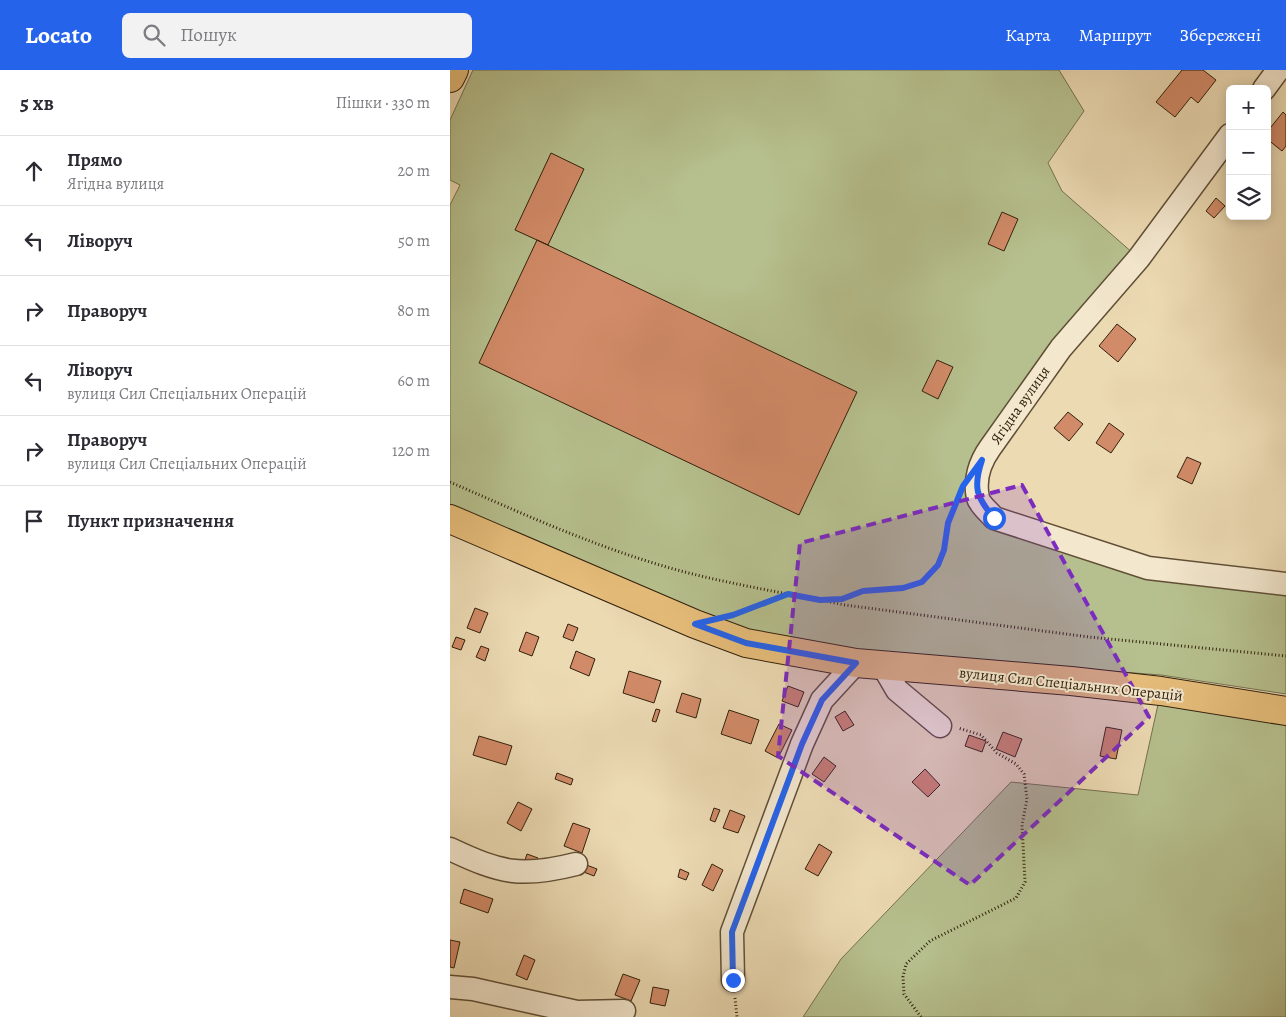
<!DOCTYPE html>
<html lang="uk">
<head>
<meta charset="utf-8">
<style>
  body { margin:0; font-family:Alegreya,serif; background:#f2f2f3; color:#2b2b33 }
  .controls { position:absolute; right:15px; top:15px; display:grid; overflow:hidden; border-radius:8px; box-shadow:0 2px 12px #0003 }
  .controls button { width:45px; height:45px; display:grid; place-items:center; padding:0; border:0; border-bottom:1px solid #e1e1e2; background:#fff; color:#2b2b33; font:25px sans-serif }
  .stop { position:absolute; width:15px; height:15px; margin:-11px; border:4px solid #2563eb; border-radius:50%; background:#fff }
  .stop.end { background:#2563eb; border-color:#fff; box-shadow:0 1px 5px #0008 }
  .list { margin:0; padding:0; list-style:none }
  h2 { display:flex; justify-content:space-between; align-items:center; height:65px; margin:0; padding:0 20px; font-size:21px }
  h2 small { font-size:16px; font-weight:400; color:#7c7c81 }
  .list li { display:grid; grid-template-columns:32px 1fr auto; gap:15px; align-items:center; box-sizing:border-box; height:70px; padding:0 20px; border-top:1px solid #e1e1e2 }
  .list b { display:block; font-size:19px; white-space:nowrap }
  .list p { margin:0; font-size:16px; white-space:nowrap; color:#7c7c81 }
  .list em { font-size:16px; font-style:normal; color:#7c7c81 }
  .icon { flex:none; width:28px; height:28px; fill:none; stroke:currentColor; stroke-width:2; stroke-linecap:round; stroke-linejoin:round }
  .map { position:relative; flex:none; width:836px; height:947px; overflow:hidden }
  header { display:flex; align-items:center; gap:30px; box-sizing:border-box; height:70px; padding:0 25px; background:#2563eb; color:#fff }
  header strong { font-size:24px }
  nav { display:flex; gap:28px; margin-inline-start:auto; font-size:18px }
  .search { width:350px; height:45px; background:#f2f2f3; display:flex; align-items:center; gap:12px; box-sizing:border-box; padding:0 18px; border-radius:8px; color:#7c7c81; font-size:19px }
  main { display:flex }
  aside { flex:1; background:#fff }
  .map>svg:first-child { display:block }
  .green { fill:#b6c08e; stroke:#74704d }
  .building { fill:#d28b68; stroke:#31210c }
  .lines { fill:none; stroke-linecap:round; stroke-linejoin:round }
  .minor-casing { stroke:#604f36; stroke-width:25 }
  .major-casing { stroke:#31210c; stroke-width:30 }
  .path { stroke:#31210c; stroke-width:3; stroke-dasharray:1 2.5; stroke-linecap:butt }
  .minor { stroke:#f3e7ce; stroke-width:22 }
  .major { stroke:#e6bd7a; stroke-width:28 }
  .route { stroke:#2563eb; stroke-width:6 }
  .marked { fill:#7b2cbf; fill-opacity:0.2; stroke:#7b2cbf; stroke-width:4; stroke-dasharray:10 6; stroke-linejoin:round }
  .labels { text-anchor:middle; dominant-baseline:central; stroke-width:4; stroke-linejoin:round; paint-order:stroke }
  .street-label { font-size:15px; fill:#31210c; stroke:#f3e7ce }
</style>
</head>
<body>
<header>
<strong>Locato</strong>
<div class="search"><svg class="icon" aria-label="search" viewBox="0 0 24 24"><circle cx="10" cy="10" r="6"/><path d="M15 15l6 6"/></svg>Пошук</div>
<nav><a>Карта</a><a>Маршрут</a><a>Збережені</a></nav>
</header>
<main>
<aside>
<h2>5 хв<small>Пішки · 330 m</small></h2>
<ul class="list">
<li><svg class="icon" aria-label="ahead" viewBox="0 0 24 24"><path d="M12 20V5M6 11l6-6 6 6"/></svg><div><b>Прямо</b><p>Ягідна вулиця</p></div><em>20 m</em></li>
<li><svg class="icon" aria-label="left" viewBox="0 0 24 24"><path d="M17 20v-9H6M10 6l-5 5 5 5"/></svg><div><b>Ліворуч</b></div><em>50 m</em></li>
<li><svg class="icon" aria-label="right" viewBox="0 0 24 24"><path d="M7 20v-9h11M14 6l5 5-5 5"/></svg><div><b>Праворуч</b></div><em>80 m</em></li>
<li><svg class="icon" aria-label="left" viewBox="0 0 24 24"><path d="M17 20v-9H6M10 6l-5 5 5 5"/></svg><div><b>Ліворуч</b><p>вулиця Сил Спеціальних Операцій</p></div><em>60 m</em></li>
<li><svg class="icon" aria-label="right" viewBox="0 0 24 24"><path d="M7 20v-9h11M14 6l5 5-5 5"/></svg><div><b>Праворуч</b><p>вулиця Сил Спеціальних Операцій</p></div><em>120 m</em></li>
<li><svg class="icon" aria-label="arrive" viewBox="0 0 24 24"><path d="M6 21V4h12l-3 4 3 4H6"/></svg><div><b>Пункт призначення</b></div></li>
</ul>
</aside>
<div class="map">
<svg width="836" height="947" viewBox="0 0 836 947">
  <rect width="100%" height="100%" fill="#ecdab3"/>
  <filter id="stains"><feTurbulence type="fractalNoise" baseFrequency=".004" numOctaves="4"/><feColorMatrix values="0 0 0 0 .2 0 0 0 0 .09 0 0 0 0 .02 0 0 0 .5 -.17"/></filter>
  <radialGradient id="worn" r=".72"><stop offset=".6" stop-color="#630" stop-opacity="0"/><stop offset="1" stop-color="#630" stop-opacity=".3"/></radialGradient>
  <path class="green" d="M23 0H609L634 41 598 93 612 121 684 184 527 387 540 452 836 519V624L711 605 404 582 299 562 251 546 0 435V135L10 115 0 110V50Z
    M711 621 836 641V947H353L391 889 561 712 688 725Z"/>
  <path class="building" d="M732 0H753L766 10 748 33 741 27 725 47 706 32Z
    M833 42 836 45V76L832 81 817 69V62Z
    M101 83 134 99 98 175 65 160Z
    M766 128 775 136 764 148 756 141Z
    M552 142 568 149 554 181 538 174Z
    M87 170 407 322 349 445 29 293Z
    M667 254 686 269 668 292 649 276Z
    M487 290 503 297 488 329 472 321Z
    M618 342 633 354 619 371 604 358Z
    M659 353 674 364 661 383 646 373Z
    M737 387 751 393 742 414 727 407Z
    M25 538 38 543 30 563 17 558Z
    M118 554 128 558 123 571 113 567Z
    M76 562 89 567 82 586 69 581Z
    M6 567 15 570 11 580 2 577Z
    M31 576 39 579 35 591 26 587Z
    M126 581 145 589 139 606 120 598Z
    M179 601 211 611 204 633 173 623Z
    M338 616 354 622 348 637 332 631Z
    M232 623 251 629 246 648 226 642Z
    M206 639 210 640 206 652 202 651Z
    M279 640 309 650 301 674 271 664Z
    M395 641 404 655 393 661 385 647Z
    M329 654 342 660 328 688 315 681Z
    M656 657 672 660 666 689 650 686Z
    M553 662 572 669 565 687 546 679Z
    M519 665 536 671 532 682 515 676Z
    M29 666 62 676 56 695 23 685Z
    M374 687 386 696 374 712 362 704Z
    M475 699 490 715 478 727 462 712Z
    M107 703 123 709 121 715 105 709Z
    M68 732 82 739 71 761 57 753Z
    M264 738 270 740 265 752 260 750Z
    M280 740 295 746 288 763 273 758Z
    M123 753 140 759 132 783 114 776Z
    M369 774 382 782 368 806 355 799Z
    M77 784 88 788 86 795 75 790Z
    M134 794 147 799 144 806 131 801Z
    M262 794 273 800 263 821 252 815Z
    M230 799 239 803 236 810 228 807Z
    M14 819 43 829 38 843 10 833Z
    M0 870 10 872 4 898 0 897Z
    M74 885 85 890 77 910 66 905Z
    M173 904 190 910 181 931 165 925Z
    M203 917 219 920 215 936 200 933Z"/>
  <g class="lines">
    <g class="minor-casing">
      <path id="minor" d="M814 19 828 0
        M780 65 689 188 611 278 540 378C530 392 524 410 528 428 530 435 539 442 544 448L698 498 836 514
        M433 596 447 620 490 656
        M0 779C51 803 71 808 126 794
        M283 910 282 862 352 674 372 630 406 593
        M0 917 23 919 127 942 174 941"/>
    </g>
    <g class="major-casing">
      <path id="major" d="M0 8 4 0
        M0 449 245 554 296 573 406 593 621 611 711 621 836 641"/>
    </g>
    <path class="path" d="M0 412C64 440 130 470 197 491 243 506 291 515 338 524
      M370 530 395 535 639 567 836 586
      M284 545 339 524 370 530 392 529 413 521 453 518 472 512 488 495 494 480 498 453 508 430
      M285 928 287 947
      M471 947 454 924 453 907 456 894 480 871 566 828 575 812 572 755 577 729 574 704 566 694 547 683 531 665 508 658"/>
    <use href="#minor" class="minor"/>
    <use href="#major" class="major"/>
  </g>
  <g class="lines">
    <path class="route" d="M283 910 282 862 352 674 372 630 406 593 296 573 245 554 283 545 338 524 370 530 392 529 413 521 453 518 472 512 488 495 494 480 498 453 513 416 532 390C523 417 526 427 544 448"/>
  </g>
  <path class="marked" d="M572 415 699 647 520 815 328 686 350 473Z"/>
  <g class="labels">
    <g class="street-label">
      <text transform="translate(570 335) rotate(-55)">Ягідна вулиця</text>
      <text transform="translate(621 614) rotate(6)">вулиця Сил Спеціальних Операцій</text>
    </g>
  </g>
  <rect width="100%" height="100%" filter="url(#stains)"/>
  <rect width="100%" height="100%" fill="url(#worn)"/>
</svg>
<div class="controls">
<button>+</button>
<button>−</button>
<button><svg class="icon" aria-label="layers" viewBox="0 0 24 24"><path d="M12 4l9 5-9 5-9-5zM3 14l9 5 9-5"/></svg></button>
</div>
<div class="stop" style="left:544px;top:448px"></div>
<div class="stop end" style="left:283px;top:910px"></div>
</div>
</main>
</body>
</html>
